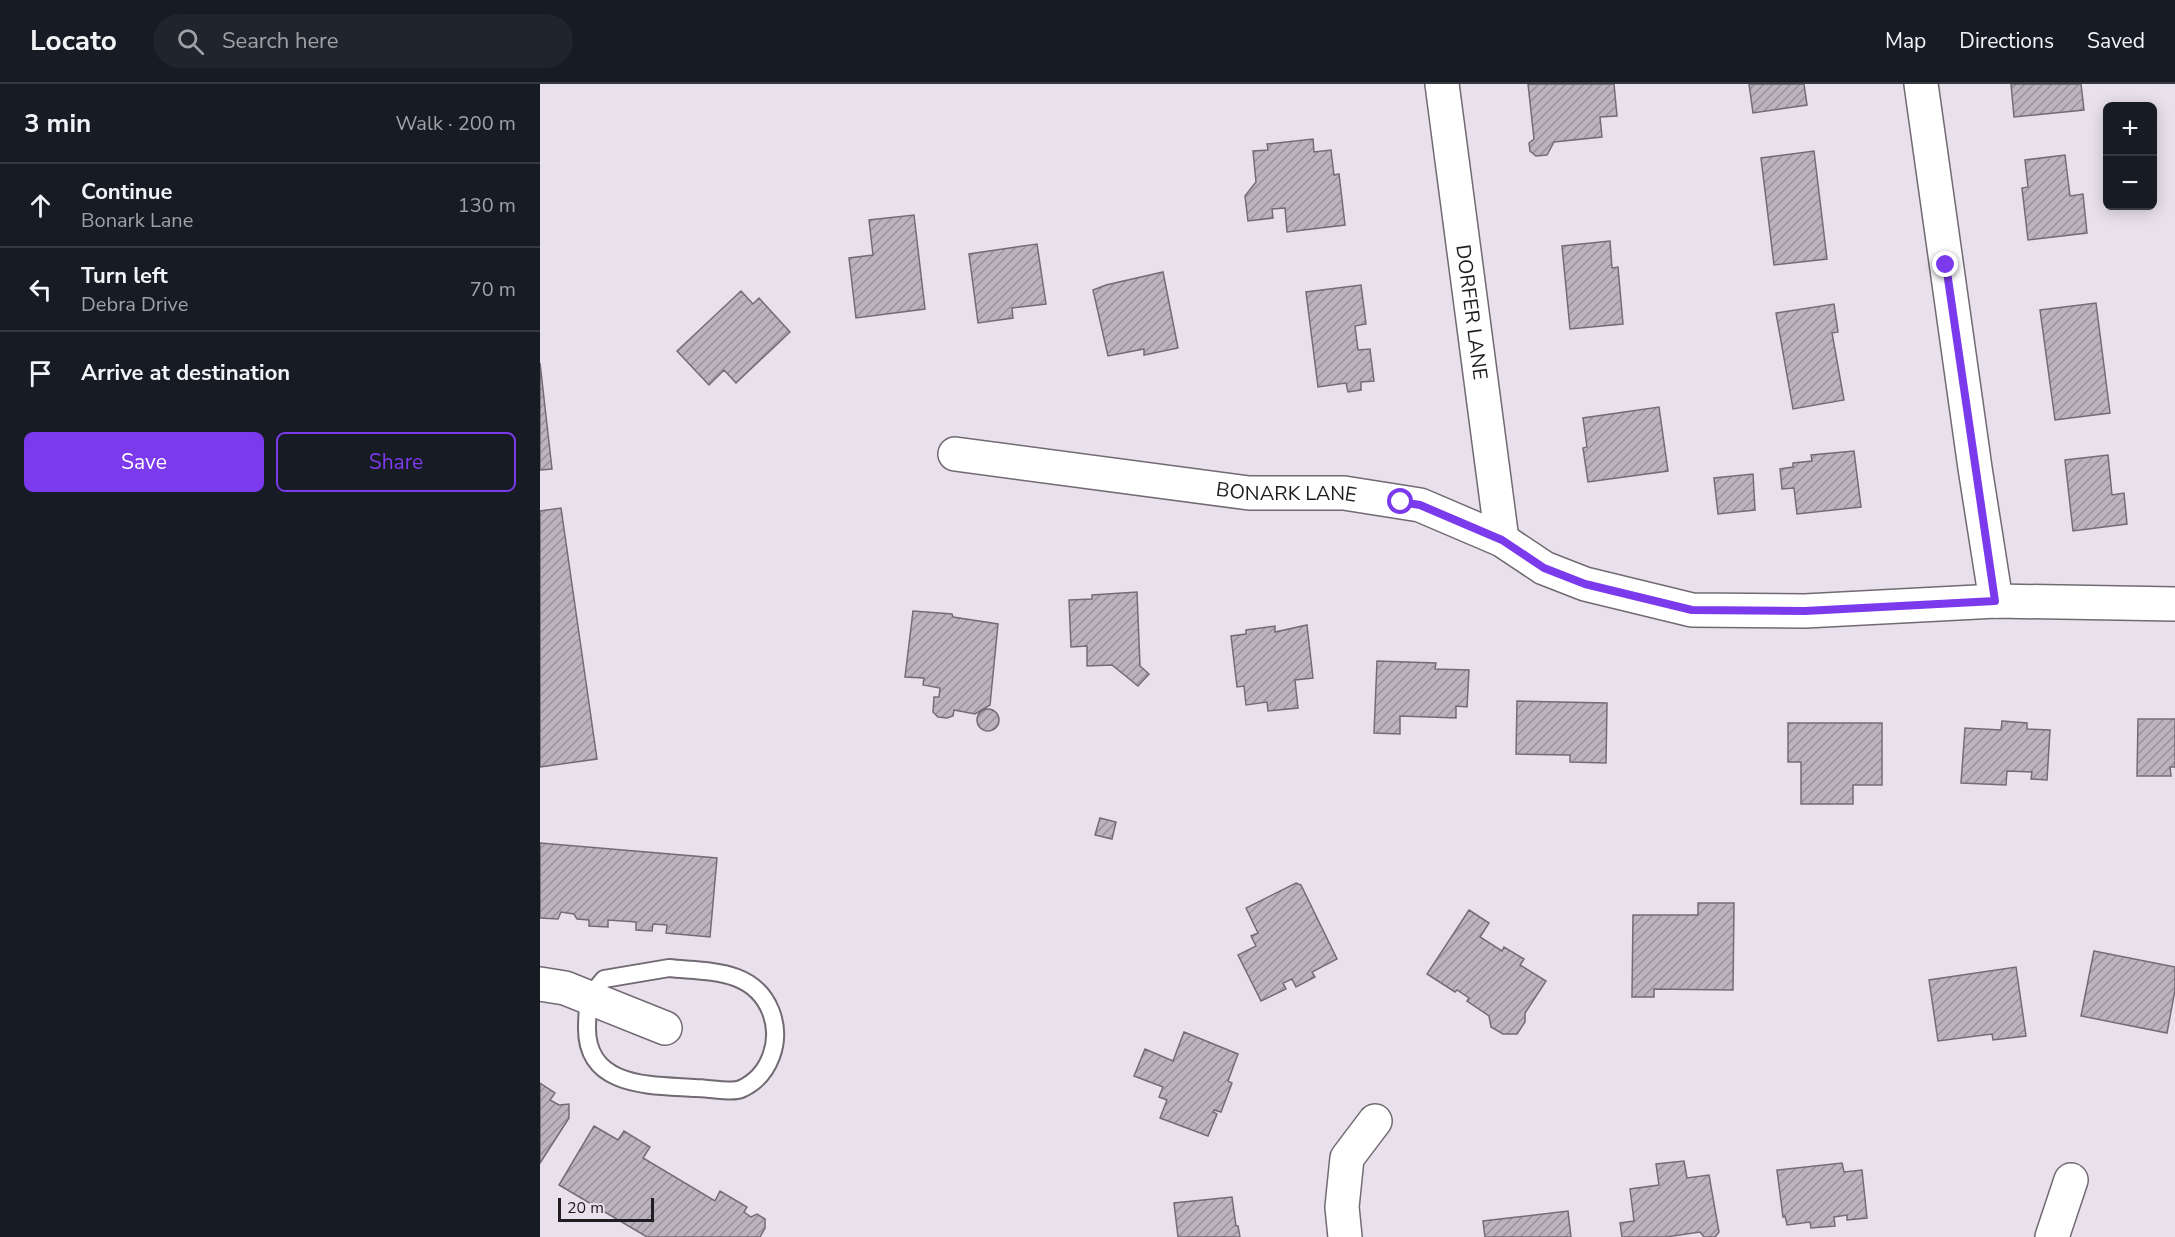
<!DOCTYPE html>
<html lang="en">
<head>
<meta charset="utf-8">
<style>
  body { margin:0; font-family:"Nunito Sans",sans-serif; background:#20242c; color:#f1f3f6 }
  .controls { position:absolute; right:18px; top:18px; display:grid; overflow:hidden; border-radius:9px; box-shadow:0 3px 15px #0003 }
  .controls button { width:54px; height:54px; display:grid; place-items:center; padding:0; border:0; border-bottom:2px solid #363941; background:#171b24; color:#f1f3f6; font:30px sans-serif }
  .scale { position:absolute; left:18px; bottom:15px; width:96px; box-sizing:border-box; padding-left:6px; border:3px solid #201d20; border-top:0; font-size:16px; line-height:21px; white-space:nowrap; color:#201d20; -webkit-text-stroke:4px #e8e0ea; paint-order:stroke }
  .stop { position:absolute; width:18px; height:18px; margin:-14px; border:4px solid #7c3aed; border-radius:50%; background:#fff }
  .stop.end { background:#7c3aed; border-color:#fff; box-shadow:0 2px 6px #0008 }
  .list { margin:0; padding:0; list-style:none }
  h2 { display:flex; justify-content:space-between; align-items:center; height:78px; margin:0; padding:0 24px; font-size:26px }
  h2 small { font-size:20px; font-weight:400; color:#9ea1a6 }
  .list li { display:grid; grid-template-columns:39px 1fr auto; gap:18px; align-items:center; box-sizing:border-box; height:84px; padding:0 24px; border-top:2px solid #363941 }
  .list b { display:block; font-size:22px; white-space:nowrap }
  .list p { margin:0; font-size:20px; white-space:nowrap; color:#9ea1a6 }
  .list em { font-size:20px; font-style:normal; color:#9ea1a6 }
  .actions { display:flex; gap:12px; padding:18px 24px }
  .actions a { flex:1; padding:14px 0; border:2px solid #7c3aed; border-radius:9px; text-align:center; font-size:21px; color:#7c3aed }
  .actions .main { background:#7c3aed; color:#fff }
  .icon { flex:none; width:33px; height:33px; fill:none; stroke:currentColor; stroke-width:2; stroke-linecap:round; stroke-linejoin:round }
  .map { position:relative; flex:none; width:1635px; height:1153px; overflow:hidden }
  header { display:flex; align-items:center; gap:36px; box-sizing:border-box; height:84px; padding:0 30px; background:#171b24; border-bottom:2px solid #363941 }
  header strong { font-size:28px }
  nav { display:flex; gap:33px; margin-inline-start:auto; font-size:21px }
  .search { width:420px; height:54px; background:#20242c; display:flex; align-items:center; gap:15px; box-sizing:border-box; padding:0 21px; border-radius:33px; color:#9ea1a6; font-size:22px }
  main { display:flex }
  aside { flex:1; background:#171b24 }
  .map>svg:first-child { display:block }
  .building { fill:url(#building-hatch); stroke:#746c75; stroke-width:1.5 }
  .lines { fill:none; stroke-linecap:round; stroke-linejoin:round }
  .service-casing { stroke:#716a73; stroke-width:20 }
  .minor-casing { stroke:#716a73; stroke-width:36 }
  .service { stroke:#fff; stroke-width:16 }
  .minor { stroke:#fff; stroke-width:33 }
  .route { stroke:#7c3aed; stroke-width:8 }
  .labels { text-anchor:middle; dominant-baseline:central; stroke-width:5; stroke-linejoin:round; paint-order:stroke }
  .street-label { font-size:20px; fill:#201d20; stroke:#e8e0ea }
</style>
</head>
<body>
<header>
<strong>Locato</strong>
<div class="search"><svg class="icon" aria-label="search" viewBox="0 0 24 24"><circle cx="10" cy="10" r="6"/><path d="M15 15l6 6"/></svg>Search here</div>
<nav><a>Map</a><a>Directions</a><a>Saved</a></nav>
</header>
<main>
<aside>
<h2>3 min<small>Walk · 200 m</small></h2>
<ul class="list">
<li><svg class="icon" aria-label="ahead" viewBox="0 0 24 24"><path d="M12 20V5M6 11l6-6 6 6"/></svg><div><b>Continue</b><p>Bonark Lane</p></div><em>130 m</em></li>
<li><svg class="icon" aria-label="left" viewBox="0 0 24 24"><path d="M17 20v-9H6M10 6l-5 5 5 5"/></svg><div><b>Turn left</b><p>Debra Drive</p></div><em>70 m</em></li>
<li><svg class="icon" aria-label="arrive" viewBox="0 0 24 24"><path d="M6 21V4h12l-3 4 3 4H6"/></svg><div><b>Arrive at destination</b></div></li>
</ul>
<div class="actions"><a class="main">Save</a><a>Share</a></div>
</aside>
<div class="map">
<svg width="1635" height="1153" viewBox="0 0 1635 1153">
  <defs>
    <pattern id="building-hatch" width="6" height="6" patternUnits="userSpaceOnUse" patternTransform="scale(1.5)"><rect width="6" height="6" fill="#bbb3bd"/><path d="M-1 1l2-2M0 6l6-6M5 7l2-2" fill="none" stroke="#989199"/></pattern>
  </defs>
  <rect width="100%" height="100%" fill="#e8e0ea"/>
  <path class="building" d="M988 0H1074L1077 32 1060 33 1062 53 1014 58 1007 71 996 72 990 67 989 59 994 55Z
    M1209 0H1264L1267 21 1213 29Z
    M1471 0H1541L1544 26 1474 33Z
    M773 55 774 68 791 66 794 91 799 90 805 141 747 148 745 124 732 125 733 134 708 137 705 112 716 98 713 67 728 66 727 60Z
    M1274 67 1287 175 1234 181 1221 74Z
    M1525 71 1530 112 1543 110 1547 149 1488 156 1482 104 1488 103 1485 76Z
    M374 131 385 225 316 234 309 174 333 171 329 136Z
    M1070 157 1072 184 1078 183 1083 240 1030 245 1022 162Z
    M497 160 506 220 472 224 473 234 438 239 429 170Z
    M623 188 638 264 604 271V265L568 272 553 206 566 201Z
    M821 201 826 240 815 242 818 266 830 265 834 297 821 298V306L808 308 806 299 778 303 766 208Z
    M201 207 213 220 219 214 250 248 196 299 184 286 169 301 137 267Z
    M1556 219 1570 329 1515 336 1500 226Z
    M1294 220 1298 248 1292 249 1304 316 1253 325 1236 229Z
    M0 279 12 385 0 386Z
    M1119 323 1128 387 1048 398 1043 364 1047 363 1043 334Z
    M1314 367 1321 423 1257 430 1254 404 1242 405 1240 385 1253 383V379L1272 377 1271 371Z
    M1568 371 1572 411 1584 409 1587 440 1533 447 1525 376Z
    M1213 390 1215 426 1178 430 1174 394Z
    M21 424 57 675 0 683V427Z
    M597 508 600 582 609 590 598 602 572 581 547 582V562L531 563 529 516 552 515V511Z
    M373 527 412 530 413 533 458 540 450 621 435 630 414 626 413 632 407 634 398 633 393 628 394 613H399L400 604 383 601 384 594 365 593Z
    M767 541 773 594 755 596 758 624 728 627 727 618 706 621 704 602 697 603 691 552 706 550V546L735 542V548Z
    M837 577 896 579 895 585 929 586 927 623 916 622V634L860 632V650L834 649Z
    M977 617 1067 619 1066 679 1030 678V671L976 670Z
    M437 636a11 11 0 1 1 22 0a11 11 0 1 1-22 0Z
    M1598 635H1635V683H1630L1631 692H1597Z
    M1462 637 1487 639V645L1510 646 1507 696 1491 695 1492 688 1467 687 1466 701 1421 699 1425 644 1461 646Z
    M1248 639H1342V701H1313V720H1261V678H1248Z
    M560 734 576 738 572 755 555 751Z
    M0 759 177 774 170 853 126 849 127 841 113 840 112 847 96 846V838L68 836V843L49 842V836L37 835 34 830 21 828 18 835 0 834Z
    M756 799 761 801 797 875 772 888 775 893 756 903 752 895 743 899 746 905 721 917 698 871 716 862 711 852 718 849 706 824Z
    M1158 819H1194L1193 906 1114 905V913H1092L1093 831H1158Z
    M929 826 949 839 940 853 962 867 964 863 984 875 980 881 1006 897 985 929V938L977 950H963L951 943 949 932 927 917 929 914 917 906 915 908 887 890Z
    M1554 867 1635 883V906L1627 949 1541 932Z
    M1476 883 1486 952 1453 956 1452 950 1398 957 1389 896Z
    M644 948 698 970 688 997 692 999 681 1028 674 1026 673 1028 677 1030 668 1052 620 1034 627 1016 619 1013 623 1003 594 992 605 965 633 977Z
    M0 999 15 1009 10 1016 19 1021 29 1020V1034L0 1079Z
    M54 1042 78 1056 84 1047 110 1063 103 1074 175 1117 180 1107 207 1123 204 1128 211 1133 217 1130 225 1135V1144L220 1153H107L19 1101Z
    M1144 1077 1147 1094 1169 1091 1179 1148 1175 1153H1164L1160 1148 1126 1153H1082L1080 1139 1094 1137 1090 1105 1119 1101 1116 1080Z
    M1302 1079 1304 1088 1322 1086 1327 1134 1307 1136V1131L1294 1133 1295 1142 1271 1144 1270 1138 1247 1141 1245 1132 1243 1133 1237 1086Z
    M692 1113 696 1142H698L700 1153H638L634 1119Z
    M1028 1127 1031 1153H945L943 1137Z"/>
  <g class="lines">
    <g class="service-casing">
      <path id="service" d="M129 884C168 888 214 884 231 928 242 957 230 992 201 1005 192 1009 167 1004 156 1004 113 1001 46 1005 47 943 48 915 46 916 64 895Z"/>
    </g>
    <g class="minor-casing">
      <g id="minor">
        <path id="s1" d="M902 0 962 456"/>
        <path d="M1381 0 1435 384 1456 517"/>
        <path id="s2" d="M415 370 709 409H804L880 421 962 456 1004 484 1045 500 1152 526 1265 527 1456 517 1635 520"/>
        <path d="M0 900 25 904 125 944"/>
        <path d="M805 1153 802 1123 807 1074 835 1037"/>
        <path d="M1512 1153 1531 1096"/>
      </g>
    </g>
    <use href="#service" class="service"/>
    <use href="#minor" class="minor"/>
  </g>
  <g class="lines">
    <path class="route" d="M861 418 880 421 962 456 1004 484 1045 500 1152 526 1265 527 1455 517 1406 181"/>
  </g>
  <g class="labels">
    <g class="street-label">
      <text stroke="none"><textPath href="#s1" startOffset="230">DORFER LANE</textPath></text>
      <text stroke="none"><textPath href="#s2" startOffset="334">BONARK LANE</textPath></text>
    </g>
  </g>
</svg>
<div class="controls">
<button>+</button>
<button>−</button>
</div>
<div class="scale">20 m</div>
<div class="stop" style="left:861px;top:418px"></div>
<div class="stop end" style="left:1406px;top:181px"></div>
</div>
</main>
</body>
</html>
